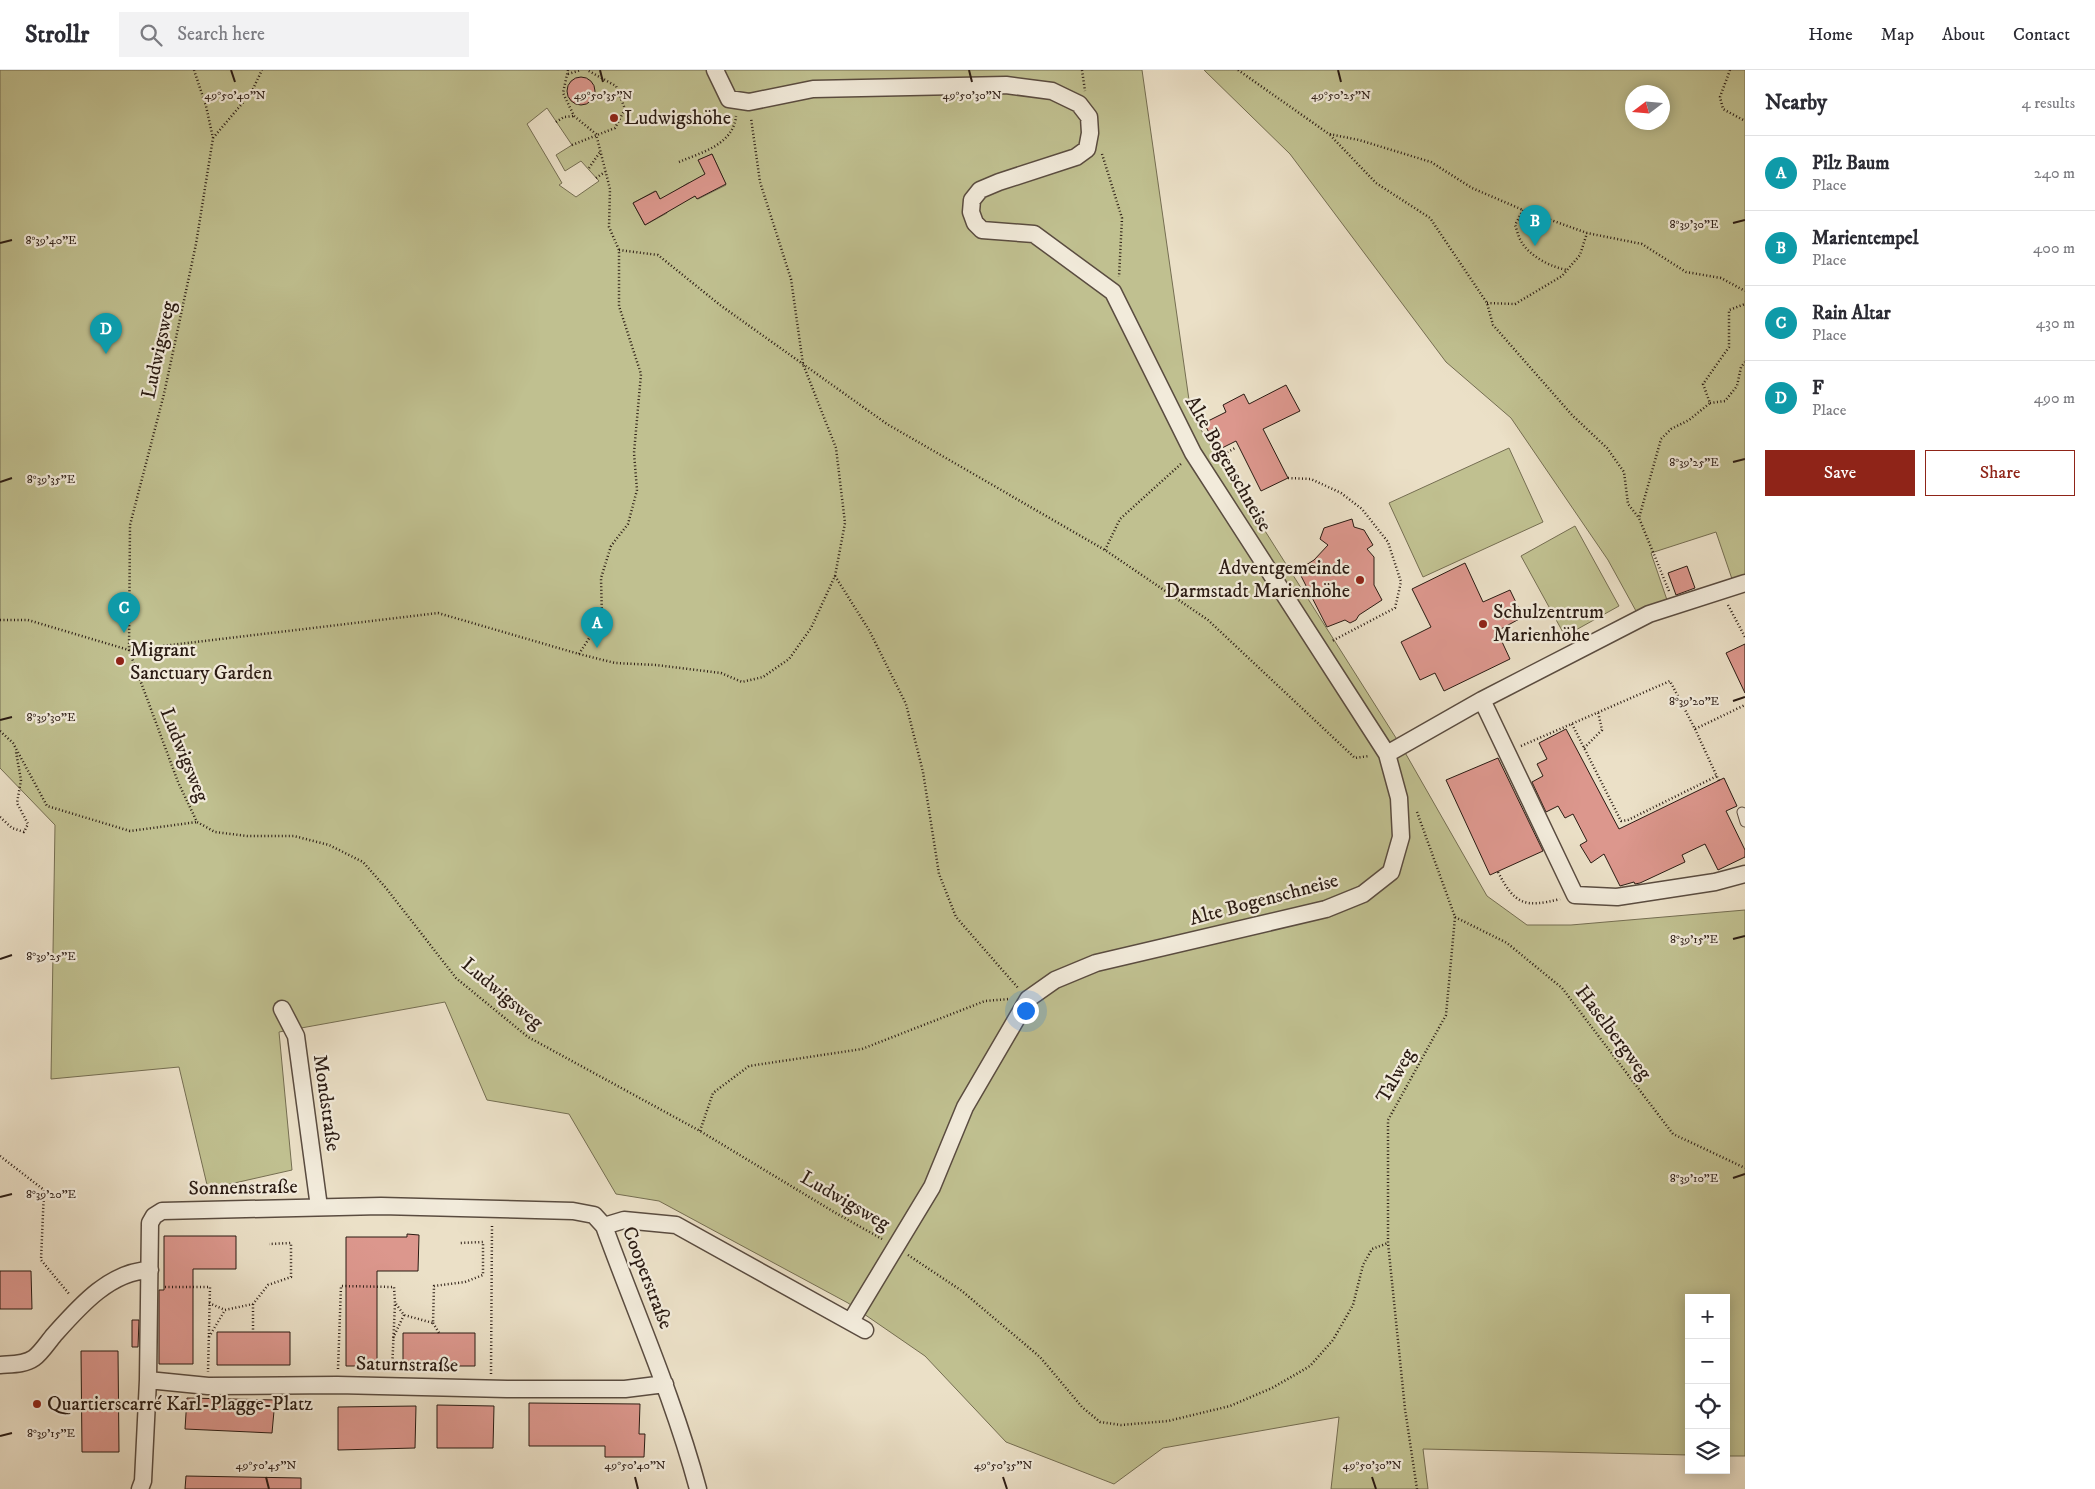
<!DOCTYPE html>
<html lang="en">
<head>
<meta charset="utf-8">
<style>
  body { margin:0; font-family:"IM FELL DW Pica",serif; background:#f2f2f3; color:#2b2b33 }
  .controls { position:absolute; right:15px; bottom:15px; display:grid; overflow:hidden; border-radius:0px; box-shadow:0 2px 12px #0003 }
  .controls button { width:45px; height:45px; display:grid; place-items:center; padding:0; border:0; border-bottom:1px solid #e1e1e2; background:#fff; color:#2b2b33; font:25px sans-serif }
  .compass { position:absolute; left:1625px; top:15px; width:45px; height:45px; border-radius:50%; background:#fff; box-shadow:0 2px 12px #0003; rotate:254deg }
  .you { position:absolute; left:1025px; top:940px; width:18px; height:18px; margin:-12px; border:4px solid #fff; border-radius:50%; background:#1a73e8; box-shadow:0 0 0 8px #1a73e833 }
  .badge { display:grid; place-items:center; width:32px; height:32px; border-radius:50%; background:#8f2418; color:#fff; font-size:16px; font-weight:700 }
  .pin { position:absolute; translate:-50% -41px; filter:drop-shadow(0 1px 2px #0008) }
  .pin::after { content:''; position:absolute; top:26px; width:18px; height:15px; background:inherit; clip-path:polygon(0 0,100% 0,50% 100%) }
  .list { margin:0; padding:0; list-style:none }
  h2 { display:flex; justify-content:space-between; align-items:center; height:65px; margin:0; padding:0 20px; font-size:21px }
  h2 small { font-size:16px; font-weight:400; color:#7c7c81 }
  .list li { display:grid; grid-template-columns:32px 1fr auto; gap:15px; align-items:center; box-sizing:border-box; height:75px; padding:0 20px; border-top:1px solid #e1e1e2 }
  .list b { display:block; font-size:19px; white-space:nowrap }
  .list p { margin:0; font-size:16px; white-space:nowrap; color:#7c7c81 }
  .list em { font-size:16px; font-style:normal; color:#7c7c81 }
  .actions { display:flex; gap:10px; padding:15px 20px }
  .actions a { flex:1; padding:11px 0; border:1px solid #8f2418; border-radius:0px; text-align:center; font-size:18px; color:#8f2418 }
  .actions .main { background:#8f2418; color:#fff }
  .icon { flex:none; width:28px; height:28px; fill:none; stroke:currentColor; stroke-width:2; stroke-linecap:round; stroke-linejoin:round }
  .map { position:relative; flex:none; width:1745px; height:1419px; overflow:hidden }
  header { display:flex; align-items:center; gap:30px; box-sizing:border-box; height:70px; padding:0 25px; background:#fff; border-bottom:1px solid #e1e1e2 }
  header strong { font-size:24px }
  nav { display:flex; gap:28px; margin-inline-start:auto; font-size:18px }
  .search { width:350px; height:45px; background:#f2f2f3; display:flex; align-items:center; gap:12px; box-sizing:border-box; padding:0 18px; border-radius:0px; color:#7c7c81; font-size:19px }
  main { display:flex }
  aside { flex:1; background:#fff }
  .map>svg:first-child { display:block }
  .green { fill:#c0c090; stroke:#756e52; fill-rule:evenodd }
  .building { fill:#dc978d; stroke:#2a1b13 }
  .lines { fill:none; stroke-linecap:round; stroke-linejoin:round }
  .lane-casing { stroke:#5a4c40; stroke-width:11 }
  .street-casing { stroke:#5a4c40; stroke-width:19 }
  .path { stroke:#2a1b13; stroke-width:2.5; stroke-dasharray:1 2.5; stroke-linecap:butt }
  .lane { stroke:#f2ebdb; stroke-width:9 }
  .street { stroke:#f2ebdb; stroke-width:16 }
  .ticks { fill:none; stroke:#2a1b13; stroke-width:2 }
  .poi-dot { fill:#8f2418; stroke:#f2ebdb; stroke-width:2 }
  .labels { text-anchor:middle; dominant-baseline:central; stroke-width:4.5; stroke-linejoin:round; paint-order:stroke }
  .poi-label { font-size:20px; fill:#2a1b13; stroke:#f2ebdb; text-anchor:start }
  .street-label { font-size:20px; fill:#2a1b13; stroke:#f2ebdb }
  .ticks-label { font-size:12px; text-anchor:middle; fill:#2a1b13; stroke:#f2ebdb; stroke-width:4.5; stroke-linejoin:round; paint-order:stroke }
</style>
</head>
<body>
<header>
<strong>Strollr</strong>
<div class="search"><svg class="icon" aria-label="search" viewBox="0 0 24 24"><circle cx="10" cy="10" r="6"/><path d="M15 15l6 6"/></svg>Search here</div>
<nav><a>Home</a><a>Map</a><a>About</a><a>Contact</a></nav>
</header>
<main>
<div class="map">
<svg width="1745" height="1419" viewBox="0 0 1745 1419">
  <rect width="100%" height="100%" fill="#ebe0c7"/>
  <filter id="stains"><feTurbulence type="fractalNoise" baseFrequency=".004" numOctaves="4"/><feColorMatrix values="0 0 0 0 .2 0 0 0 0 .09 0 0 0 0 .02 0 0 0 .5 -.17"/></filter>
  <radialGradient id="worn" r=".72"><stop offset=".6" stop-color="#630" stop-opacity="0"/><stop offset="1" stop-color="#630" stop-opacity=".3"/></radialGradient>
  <path class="green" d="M0 0H1142L1191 344 1403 679 1487 826 1527 855H1571L1745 840V1386H1726V1228H1689V1385L1423 1379 1428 1419H1331L1339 1347 1163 1378 1114 1414 1006 1372 925 1286 848 1233 659 1131 616 1124 569 1044 487 1030 445 932 279 962 292 1100 208 1119 179 997 51 1009 55 755 0 698ZM547 38 572 75 556 85 565 101 581 91 599 111 576 127 559 115 562 113 527 54ZM712 84 726 115 698 129 695 126 666 140 667 143 645 155 633 133 655 121 661 130 688 113 709 112 699 90Z
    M1204 0H1745V505L1732 509 1716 462 1651 483 1667 530 1636 541 1608 490 1511 348 1446 292 1290 84ZM1632 22H1662V52H1632Z
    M1509 378 1543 452 1423 507 1389 433Z
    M1575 456 1619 536 1565 566 1521 486Z"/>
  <path class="building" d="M567 21a14 14 0 1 1 28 0a14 14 0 1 1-28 0Z
    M712 84 726 114 697 129 695 126 645 155 633 133 656 121 660 129 705 104 698 90Z
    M1286 315 1300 341 1263 359 1288 408 1261 421 1236 371 1218 380 1204 353 1226 342 1223 335 1244 324 1249 334Z
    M1352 449 1354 457 1364 460 1373 475 1367 479 1374 487V515L1382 530 1359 545 1356 550 1350 553 1345 550 1327 557 1298 500 1314 490 1328 475 1320 469 1324 458Z
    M1465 493 1483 532 1510 520 1523 547 1497 561 1510 589 1444 621 1435 603 1420 610 1401 572 1431 557 1412 519Z
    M1687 496 1695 518 1676 525 1668 503Z
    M1745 574V623L1726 583Z
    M1566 659 1619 759 1724 708 1737 736 1726 741 1745 780V787L1718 800 1705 774 1682 785 1685 792 1640 813 1635 814 1634 812 1620 816 1604 784 1591 793 1580 775 1587 771 1573 744 1565 748 1558 736 1546 742 1532 712 1543 706 1537 694 1547 689 1539 673Z
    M1498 688 1543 781 1490 805 1446 710Z
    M407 1164 419 1165 418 1201H377V1296H346V1167H407Z
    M164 1166H236V1199H193V1294H159V1220H164Z
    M0 1201H31L32 1239H0Z
    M132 1250H139L138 1277H132Z
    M217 1262H290V1295H217Z
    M403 1263H475V1296H403Z
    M81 1281H118L119 1382H82Z
    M187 1328 275 1330 272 1363 185 1359Z
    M529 1333 640 1334 639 1364H645L644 1387H605V1376H529Z
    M437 1335 494 1336 493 1378H437Z
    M416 1336 415 1378 338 1380V1337Z
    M186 1406 301 1408V1419H185Z"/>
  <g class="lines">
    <g class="lane-casing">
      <path id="lane" d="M1742 742 1745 752"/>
    </g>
    <g class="street-casing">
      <path id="street" d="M715 0 729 29 749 32 813 19 1006 15 1052 21 1079 34 1089 47 1090 63 1087 79 1076 87 999 112 980 120 972 130 971 142 975 153 982 160 1034 164 1113 222 1193 383 1387 684 1399 728 1401 767 1391 802 1363 824 1326 839 1096 893 1055 910 1028 929 965 1037 932 1117 851 1251
        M1482 630 1575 825 1617 827 1715 812 1745 804
        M1387 684 1482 630 1649 544 1745 513
        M282 939 296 966 319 1137
        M604 1156 624 1150 676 1155 865 1260
        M0 1295C11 1294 24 1295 34 1288 41 1283 48 1272 54 1265 79 1237 110 1201 150 1200
        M148 1310 208 1316 337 1315 507 1319H625L665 1314
        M140 1419 143 1411 148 1310 150 1153 154 1146 162 1141 381 1136 573 1141 594 1145 604 1156C636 1244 674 1329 698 1419"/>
    </g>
    <path class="path" d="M194 0 206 36 213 68 196 174 164 324 130 455 129 580 178 712 197 752 215 762 247 766H294L329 775 363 792 386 818 456 908 528 967 700 1061 834 1142 882 1169
      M568 0 563 23 574 46 596 64 610 119 609 157 619 180V236L641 304 634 383 637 420 628 454 611 476 601 508 602 548 579 584
      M1082 0 1085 21
      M1238 0 1329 64 1359 70 1431 92 1472 118 1523 140 1587 163 1642 174 1686 202 1721 208 1745 221
      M1730 0 1720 27 1723 39 1745 51
      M568 4 581 0
      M556 52 564 47 574 46
      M1330 65 1376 113 1430 148 1487 233 1493 255 1572 345 1607 378 1624 402 1628 434 1639 448
      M213 68 251 23 262 0
      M572 75 615 58 625 39 616 16 587 0
      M1102 84 1122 148 1119 207
      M679 92C702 82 733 75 736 46
      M589 98 600 82
      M596 108 605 102
      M1523 140 1515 155C1517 160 1518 166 1521 171 1529 186 1552 198 1568 200
      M619 180 658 185 720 235 887 354 1105 480 1208 550 1355 688 1369 686
      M1487 233 1515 234 1562 206 1580 185 1587 163
      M1710 333 1725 331 1737 316 1741 297 1745 292
      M1215 389 1235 378
      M1288 408 1311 409 1341 423 1362 439 1388 472 1401 512 1395 538 1332 571
      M1105 480 1120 449 1182 393
      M835 506 869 560 906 634 923 702 939 804 956 847 1019 919
      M1669 521 1639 448 1661 369 1671 359 1689 350 1710 333 1703 314 1729 277V240L1745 234
      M1728 535 1745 567
      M0 550H28L129 580 438 543 579 584 615 593 656 595 721 603 742 612 763 607 789 589 811 558 835 506 845 453 836 378 803 294 791 209 760 112 751 48
      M1572 654 1621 751 1628 750 1717 706
      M1695 659 1719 711
      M0 661 13 673 47 736 130 761 197 752
      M1521 676 1670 611 1695 659 1745 635
      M1584 678 1602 660 1598 642
      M1417 742 1455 847 1446 945 1388 1050V1173L1405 1339 1417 1419
      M0 747 12 758 24 762 28 754 17 733 21 710 16 682
      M1498 802C1515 835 1525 838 1560 829
      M1455 847 1507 873 1562 918 1673 1064 1745 1098
      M700 1061 713 1023 749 996 862 979 985 931 1009 929
      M0 1086 44 1120 41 1190 70 1225
      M908 1185 962 1221 1040 1287 1082 1337 1100 1352 1121 1355 1168 1351 1230 1336 1272 1318 1310 1296 1333 1270 1353 1235 1363 1195 1372 1179 1388 1173
      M165 1217H210L208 1302
      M209 1233 225 1240 253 1234 268 1215 291 1207V1173L269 1174
      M253 1234V1262
      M396 1234 404 1245 433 1253 434 1216 465 1212 483 1205V1172L460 1173
      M433 1253 439 1263
      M209 1267 225 1240
      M393 1268 404 1245
      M338 1299 341 1216 394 1217 395 1233 392 1301
      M491 1304 492 1155"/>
    <use href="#lane" class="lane"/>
    <use href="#street" class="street"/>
  </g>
  <path class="ticks" d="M231 0 235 12M600 0 603 12M969 0 972 12M1338 0 1341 12M1733 153 1745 150M0 173 12 170M1733 392 1745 389M0 412 12 408M1733 631 1745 627M0 650 12 647M1733 869 1745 866M0 889 12 885M1733 1108 1745 1104M0 1127 12 1124M0 1366 12 1363M266 1407 269 1419M635 1407 638 1419M1003 1407 1007 1419M1372 1407 1376 1419"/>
  <g class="poi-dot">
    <circle cx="614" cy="48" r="5"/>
    <circle cx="1360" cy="510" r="5"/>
    <circle cx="1483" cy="554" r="5"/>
    <circle cx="120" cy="591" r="5"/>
    <circle cx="37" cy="1334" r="5"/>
  </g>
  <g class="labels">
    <g class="poi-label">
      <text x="624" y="48">Ludwigshöhe</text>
      <text x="1350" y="498" text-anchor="end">Adventgemeinde<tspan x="1350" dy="23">Darmstadt Marienhöhe</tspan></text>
      <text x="1493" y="542">Schulzentrum<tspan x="1493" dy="23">Marienhöhe</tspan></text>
      <text x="130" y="580">Migrant<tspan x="130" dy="23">Sanctuary Garden</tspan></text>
      <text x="47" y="1334">Quartierscarré Karl-Plagge-Platz</text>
    </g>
    <g class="street-label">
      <text transform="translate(159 280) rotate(-78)">Ludwigsweg</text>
      <text transform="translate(1228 394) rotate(60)">Alte Bogenschneise</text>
      <text transform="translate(184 685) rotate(68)">Ludwigsweg</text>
      <text transform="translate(1264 830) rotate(-15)">Alte Bogenschneise</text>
      <text transform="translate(502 924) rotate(40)">Ludwigsweg</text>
      <text transform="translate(1613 963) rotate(53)">Haselbergweg</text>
      <text transform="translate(1396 1006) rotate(-61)">Talweg</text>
      <text transform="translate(326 1033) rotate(82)">Mondstraße</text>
      <text transform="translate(243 1118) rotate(-1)">Sonnenstraße</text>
      <text transform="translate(845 1131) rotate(30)">Ludwigsweg</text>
      <text transform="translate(647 1208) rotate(69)">Cooperstraße</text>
      <text transform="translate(407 1295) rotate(1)">Saturnstraße</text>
    </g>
  </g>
  <g class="ticks-label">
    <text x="235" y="29">49°50'40"N</text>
    <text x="603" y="29">49°50'35"N</text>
    <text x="972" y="29">49°50'30"N</text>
    <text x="1341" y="29">49°50'25"N</text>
    <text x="1694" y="158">8°39'30"E</text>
    <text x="51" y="174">8°39'40"E</text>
    <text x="1694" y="396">8°39'25"E</text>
    <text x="51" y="413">8°39'35"E</text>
    <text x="1694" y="635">8°39'20"E</text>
    <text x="51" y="651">8°39'30"E</text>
    <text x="1694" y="873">8°39'15"E</text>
    <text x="51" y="890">8°39'25"E</text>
    <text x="1694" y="1112">8°39'10"E</text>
    <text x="51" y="1128">8°39'20"E</text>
    <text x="51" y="1367">8°39'15"E</text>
    <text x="266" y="1399">49°50'45"N</text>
    <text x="635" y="1399">49°50'40"N</text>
    <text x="1003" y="1399">49°50'35"N</text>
    <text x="1372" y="1399">49°50'30"N</text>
  </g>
  <rect width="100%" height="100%" filter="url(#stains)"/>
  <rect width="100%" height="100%" fill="url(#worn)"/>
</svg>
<div class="controls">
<button>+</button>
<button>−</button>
<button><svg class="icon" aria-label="locate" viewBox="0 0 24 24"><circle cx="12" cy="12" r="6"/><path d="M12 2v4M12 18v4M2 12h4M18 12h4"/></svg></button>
<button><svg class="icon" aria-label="layers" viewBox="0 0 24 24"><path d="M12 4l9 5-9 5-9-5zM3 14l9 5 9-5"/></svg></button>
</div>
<svg class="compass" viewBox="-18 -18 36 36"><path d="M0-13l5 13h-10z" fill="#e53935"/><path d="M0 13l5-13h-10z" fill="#7c7c81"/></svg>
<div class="you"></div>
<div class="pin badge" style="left:597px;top:578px;background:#0f9aa8">A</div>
<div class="pin badge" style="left:1535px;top:176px;background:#0f9aa8">B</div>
<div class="pin badge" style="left:124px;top:563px;background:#0f9aa8">C</div>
<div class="pin badge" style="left:106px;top:284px;background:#0f9aa8">D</div>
</div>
<aside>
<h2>Nearby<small>4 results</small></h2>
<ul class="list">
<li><span class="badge" style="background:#0f9aa8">A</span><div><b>Pilz Baum</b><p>Place</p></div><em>240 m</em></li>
<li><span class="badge" style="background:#0f9aa8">B</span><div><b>Marientempel</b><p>Place</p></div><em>400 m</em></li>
<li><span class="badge" style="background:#0f9aa8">C</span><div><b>Rain Altar</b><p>Place</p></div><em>430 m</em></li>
<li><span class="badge" style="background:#0f9aa8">D</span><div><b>F</b><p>Place</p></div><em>490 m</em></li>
</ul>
<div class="actions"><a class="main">Save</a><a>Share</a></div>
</aside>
</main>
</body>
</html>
